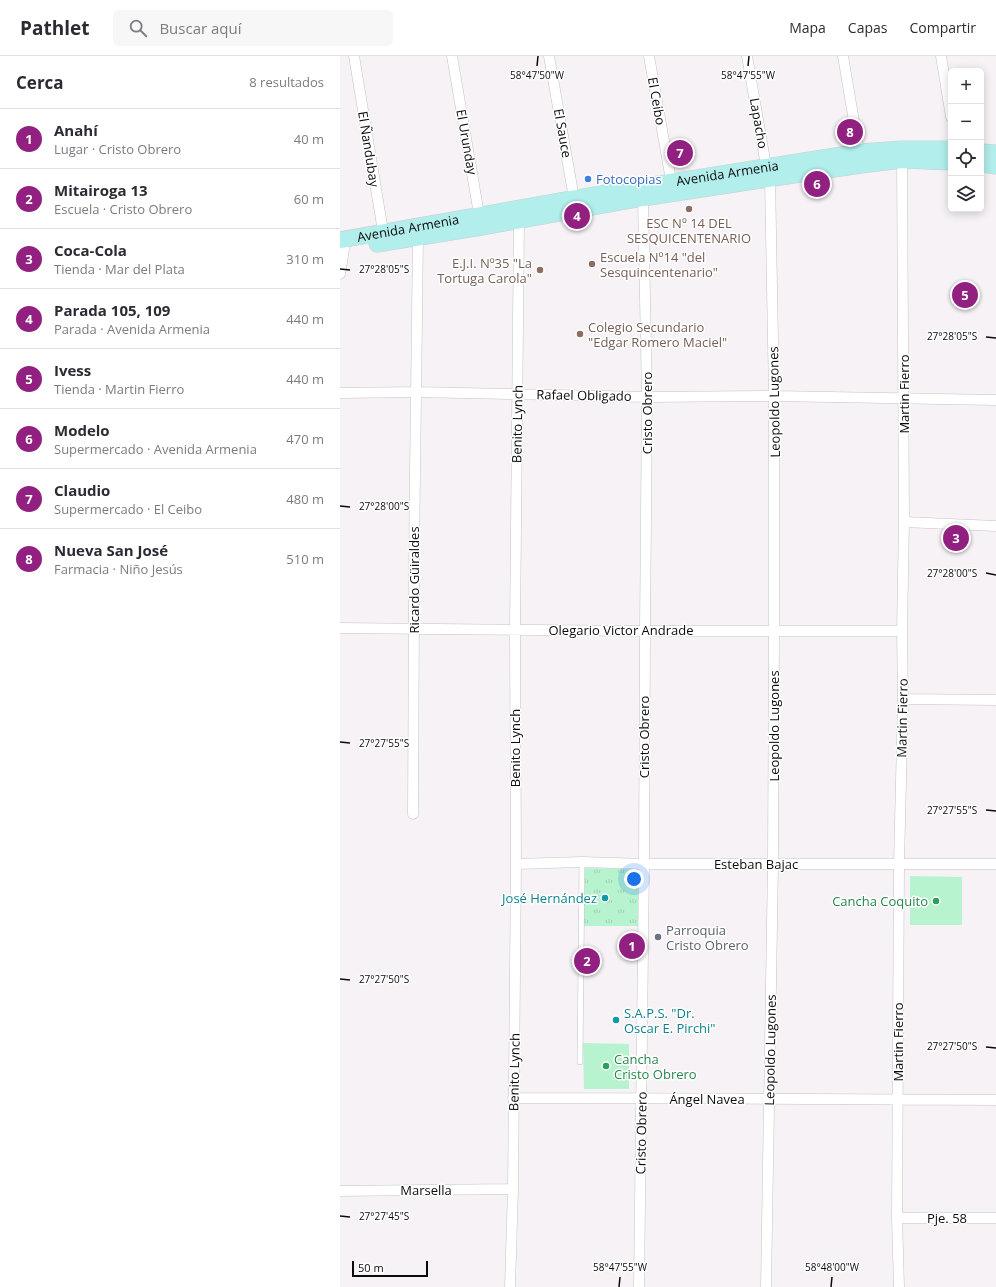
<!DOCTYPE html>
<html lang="es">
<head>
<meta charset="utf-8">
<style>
  body { margin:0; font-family:"Open Sans",sans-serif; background:#f7f7f7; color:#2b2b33 }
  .controls { position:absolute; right:12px; top:12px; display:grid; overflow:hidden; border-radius:6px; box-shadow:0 2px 10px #0003 }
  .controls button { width:36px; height:36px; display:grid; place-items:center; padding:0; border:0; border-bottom:1px solid #e1e1e2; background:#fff; color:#2b2b33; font:20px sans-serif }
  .scale { position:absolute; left:12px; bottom:10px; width:76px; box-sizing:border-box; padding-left:4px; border:2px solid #0c0b0c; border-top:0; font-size:11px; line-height:14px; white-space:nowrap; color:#0c0b0c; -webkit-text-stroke:3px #fff; paint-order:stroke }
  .you { position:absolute; left:294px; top:823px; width:14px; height:14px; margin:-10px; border:3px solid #fff; border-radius:50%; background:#1a73e8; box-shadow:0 0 0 6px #1a73e833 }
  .badge { display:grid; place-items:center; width:26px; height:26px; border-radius:50%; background:#912081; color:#fff; font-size:13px; font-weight:700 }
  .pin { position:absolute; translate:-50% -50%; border:2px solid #fff; box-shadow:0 1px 4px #0006 }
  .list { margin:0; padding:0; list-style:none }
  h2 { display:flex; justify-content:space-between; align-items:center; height:52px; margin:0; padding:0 16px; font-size:17px }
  h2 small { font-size:13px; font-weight:400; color:#7c7c81 }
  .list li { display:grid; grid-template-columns:26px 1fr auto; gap:12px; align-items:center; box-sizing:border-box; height:60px; padding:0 16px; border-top:1px solid #e1e1e2 }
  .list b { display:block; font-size:15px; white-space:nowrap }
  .list p { margin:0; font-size:13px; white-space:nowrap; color:#7c7c81 }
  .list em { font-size:13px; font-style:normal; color:#7c7c81 }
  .icon { flex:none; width:22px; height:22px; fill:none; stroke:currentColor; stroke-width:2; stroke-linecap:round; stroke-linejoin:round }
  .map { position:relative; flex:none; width:656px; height:1231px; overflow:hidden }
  header { display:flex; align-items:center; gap:24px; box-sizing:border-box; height:56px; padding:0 20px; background:#fff; border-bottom:1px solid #e1e1e2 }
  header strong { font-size:19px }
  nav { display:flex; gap:22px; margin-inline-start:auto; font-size:14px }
  .search { width:280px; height:36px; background:#f7f7f7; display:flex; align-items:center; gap:10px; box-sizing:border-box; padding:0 14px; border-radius:6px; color:#7c7c81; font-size:15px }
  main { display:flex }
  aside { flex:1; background:#fff }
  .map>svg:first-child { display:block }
  .green { fill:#b8f3cf }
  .park { fill:url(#park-tufts) }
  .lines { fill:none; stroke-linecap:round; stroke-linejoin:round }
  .lane-casing { stroke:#c6c3c6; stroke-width:6 }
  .street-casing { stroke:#c6c3c6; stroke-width:11 }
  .primary-casing { stroke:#cecece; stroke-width:17 }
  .lane { stroke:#fff; stroke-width:5 }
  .street { stroke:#fff; stroke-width:10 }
  .primary { stroke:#b1eeec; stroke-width:16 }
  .ticks { fill:none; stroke:#0c0b0c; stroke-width:1.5 }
  .shop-dot { fill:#3f7fe0; stroke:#fff; stroke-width:1.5 }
  .education-dot { fill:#8d6e63; stroke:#fff; stroke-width:1.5 }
  .culture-dot { fill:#0f9aa8; stroke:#fff; stroke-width:1.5 }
  .leisure-dot { fill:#2e9e5b; stroke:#fff; stroke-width:1.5 }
  .worship-dot { fill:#6b7280; stroke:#fff; stroke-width:1.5 }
  .labels { text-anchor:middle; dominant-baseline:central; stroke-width:3; stroke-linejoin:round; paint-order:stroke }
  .street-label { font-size:13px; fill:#0c0b0c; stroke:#fff }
  .shop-label { font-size:13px; fill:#366cbe; stroke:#fff; text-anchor:start }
  .education-label { font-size:13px; fill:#785e54; stroke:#fff; text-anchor:start }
  .culture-label { font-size:13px; fill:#0d838f; stroke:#fff; text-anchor:end }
  .leisure-label { font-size:13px; fill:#27864d; stroke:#fff; text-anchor:end }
  .worship-label { font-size:13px; fill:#5b616d; stroke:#fff; text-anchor:start }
  .ticks-label { font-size:10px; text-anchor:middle; fill:#0c0b0c; stroke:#fff; stroke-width:3; stroke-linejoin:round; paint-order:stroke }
</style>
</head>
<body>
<header>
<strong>Pathlet</strong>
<div class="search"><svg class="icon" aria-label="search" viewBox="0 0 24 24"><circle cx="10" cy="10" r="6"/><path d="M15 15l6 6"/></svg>Buscar aquí</div>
<nav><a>Mapa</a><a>Capas</a><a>Compartir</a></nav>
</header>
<main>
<aside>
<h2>Cerca<small>8 resultados</small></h2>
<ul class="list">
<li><span class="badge">1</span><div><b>Anahí</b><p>Lugar · Cristo Obrero</p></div><em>40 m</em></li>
<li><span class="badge">2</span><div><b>Mitairoga 13</b><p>Escuela · Cristo Obrero</p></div><em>60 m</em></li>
<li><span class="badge">3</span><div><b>Coca-Cola</b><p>Tienda · Mar del Plata</p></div><em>310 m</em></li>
<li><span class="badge">4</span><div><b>Parada 105, 109</b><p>Parada · Avenida Armenia</p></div><em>440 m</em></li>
<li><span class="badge">5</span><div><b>Ivess</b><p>Tienda · Martin Fierro</p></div><em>440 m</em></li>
<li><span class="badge">6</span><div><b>Modelo</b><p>Supermercado · Avenida Armenia</p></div><em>470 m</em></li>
<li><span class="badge">7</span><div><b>Claudio</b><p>Supermercado · El Ceibo</p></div><em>480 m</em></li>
<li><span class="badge">8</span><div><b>Nueva San José</b><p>Farmacia · Niño Jesús</p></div><em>510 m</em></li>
</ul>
</aside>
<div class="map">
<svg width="656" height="1231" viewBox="0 0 656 1231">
  <defs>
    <pattern id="park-tufts" width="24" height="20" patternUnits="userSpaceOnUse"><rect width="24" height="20" fill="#b8f3cf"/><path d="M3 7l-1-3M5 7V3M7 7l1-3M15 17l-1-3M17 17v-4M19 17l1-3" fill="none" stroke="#9dcfb1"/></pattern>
  </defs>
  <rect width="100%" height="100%" fill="#f6f2f6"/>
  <path class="green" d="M570 820 622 821V869H570Z
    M243 987 289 988V1033H244Z"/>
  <path class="park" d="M244 812 299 813 298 870H243Z"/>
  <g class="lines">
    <g class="lane-casing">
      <path id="lane" d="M240 1006 242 806"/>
    </g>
    <g class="street-casing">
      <path id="street" d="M14 0 44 181
        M112 0 140 164
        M209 0 235 148
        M309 0 332 130
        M407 0 426 110 430 122 434 340V575L433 808 426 1231
        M503 0 520 101
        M601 0 611 61
        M0 218 4 193 2 183
        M0 337 75 336 307 341 434 340 656 344
        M564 466 656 470
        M0 572 305 575H562
        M563 643 656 644
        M73 758C73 566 75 373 78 181V176
        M176 808 242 806 304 808H656
        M173 1042C334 1043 495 1042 656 1044
        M0 1135 173 1133
        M557 1162H656
        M170 1231 173 1133 176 808 175 574 179 165 178 159
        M299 1231 304 808 305 575 307 341 303 142 301 137
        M559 1231 557 1162 559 808 563 643 562 575 564 466 562 99"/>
    </g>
    <g class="primary-casing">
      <g id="primary">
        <path d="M641 96 656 97"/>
        <path d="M641 108 656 110"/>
        <path id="s1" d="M0 184 299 131 520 96 562 93H611"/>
        <path d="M37 188 142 171 303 142 521 109 562 104 611 106"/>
      </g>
    </g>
    <use href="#lane" class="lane"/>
    <use href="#street" class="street"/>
    <use href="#primary" class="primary"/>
  </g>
  <path class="ticks" d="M197 10 198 0M408 10 409 0M0 213 10 214M646 281 656 282M0 450 10 451M646 517 656 519M0 686 10 687M646 754 656 755M0 923 10 924M646 991 656 992M0 1160 10 1161M279 1231 280 1221M491 1231 492 1221"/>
  <circle class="shop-dot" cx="248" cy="123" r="4"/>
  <g class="education-dot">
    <circle cx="349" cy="153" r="4"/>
    <circle cx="252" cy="208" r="4"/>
    <circle cx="200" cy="214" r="4"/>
    <circle cx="240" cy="278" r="4"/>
  </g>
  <g class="culture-dot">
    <circle cx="265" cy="842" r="4"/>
    <circle cx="276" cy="964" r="4"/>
  </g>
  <g class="leisure-dot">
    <circle cx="596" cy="845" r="4"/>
    <circle cx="266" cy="1010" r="4"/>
  </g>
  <circle class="worship-dot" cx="318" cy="881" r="4"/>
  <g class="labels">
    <g class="street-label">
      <text transform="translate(317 45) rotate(80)">El Ceibo</text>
      <text transform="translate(419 67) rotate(80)">Lapacho</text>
      <text transform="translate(223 77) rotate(80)">El Sauce</text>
      <text transform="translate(127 86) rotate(80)">El Urunday</text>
      <text transform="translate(29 93) rotate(81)">El Ñandubay</text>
      <text stroke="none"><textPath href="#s1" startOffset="393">Avenida Armenia</textPath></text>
      <text stroke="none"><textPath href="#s1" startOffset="69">Avenida Armenia</textPath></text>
      <text transform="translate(564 338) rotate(-90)">Martin Fierro</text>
      <text transform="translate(244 339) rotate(1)">Rafael Obligado</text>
      <text transform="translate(434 346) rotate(-91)">Leopoldo Lugones</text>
      <text transform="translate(307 357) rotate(-90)">Cristo Obrero</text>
      <text transform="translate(177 368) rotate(-89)">Benito Lynch</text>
      <text transform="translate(74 524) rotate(-90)">Ricardo Güiraldes</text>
      <text x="281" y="574">Olegario Victor Andrade</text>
      <text transform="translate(562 662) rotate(-89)">Martin Fierro</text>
      <text transform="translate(434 670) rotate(-90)">Leopoldo Lugones</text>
      <text transform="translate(304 681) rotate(-90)">Cristo Obrero</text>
      <text transform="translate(175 692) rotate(-90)">Benito Lynch</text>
      <text x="416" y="808">Esteban Bajac</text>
      <text transform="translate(558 986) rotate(-90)">Martin Fierro</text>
      <text transform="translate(430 994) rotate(-89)">Leopoldo Lugones</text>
      <text transform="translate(174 1016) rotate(-89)">Benito Lynch</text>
      <text x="367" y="1043">Ángel Navea</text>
      <text transform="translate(301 1077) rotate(-89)">Cristo Obrero</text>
      <text x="86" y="1134">Marsella</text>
      <text x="607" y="1162">Pje. 58</text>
    </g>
    <g class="shop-label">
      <text x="256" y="123">Fotocopias</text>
    </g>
    <g class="education-label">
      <text x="349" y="167" text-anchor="middle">ESC Nº 14 DEL<tspan x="349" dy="15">SESQUICENTENARIO</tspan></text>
      <text x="260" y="201">Escuela Nº14 "del<tspan x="260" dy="15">Sesquincentenario"</tspan></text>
      <text x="192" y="207" text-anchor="end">E.J.I. Nº35 "La<tspan x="192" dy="15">Tortuga Carola"</tspan></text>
      <text x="248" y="271">Colegio Secundario<tspan x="248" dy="15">"Edgar Romero Maciel"</tspan></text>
    </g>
    <g class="culture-label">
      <text x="257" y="842">José Hernández</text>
      <text x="284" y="957" text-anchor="start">S.A.P.S. "Dr.<tspan x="284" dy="15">Oscar E. Pirchi"</tspan></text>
    </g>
    <g class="leisure-label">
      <text x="588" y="845">Cancha Coquito</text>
      <text x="274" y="1003" text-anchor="start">Cancha<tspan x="274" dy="15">Cristo Obrero</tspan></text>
    </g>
    <g class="worship-label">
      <text x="326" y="874">Parroquia<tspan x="326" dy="15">Cristo Obrero</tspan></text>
    </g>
  </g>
  <g class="ticks-label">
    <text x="197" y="23">58°47'50"W</text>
    <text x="408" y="23">58°47'55"W</text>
    <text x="44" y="217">27°28'05"S</text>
    <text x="612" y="284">27°28'05"S</text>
    <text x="44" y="454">27°28'00"S</text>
    <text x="612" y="521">27°28'00"S</text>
    <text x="44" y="691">27°27'55"S</text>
    <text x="612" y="758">27°27'55"S</text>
    <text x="44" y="927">27°27'50"S</text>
    <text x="612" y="994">27°27'50"S</text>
    <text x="44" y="1164">27°27'45"S</text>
    <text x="280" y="1215">58°47'55"W</text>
    <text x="492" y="1215">58°48'00"W</text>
  </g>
</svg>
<div class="controls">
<button>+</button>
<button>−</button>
<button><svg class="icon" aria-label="locate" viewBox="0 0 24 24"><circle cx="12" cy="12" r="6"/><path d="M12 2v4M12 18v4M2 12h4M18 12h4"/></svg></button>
<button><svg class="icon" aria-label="layers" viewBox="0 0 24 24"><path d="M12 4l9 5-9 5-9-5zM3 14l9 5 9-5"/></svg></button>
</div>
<div class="scale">50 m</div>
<div class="you"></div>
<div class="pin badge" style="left:292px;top:890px">1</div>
<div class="pin badge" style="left:247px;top:905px">2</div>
<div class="pin badge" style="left:616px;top:482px">3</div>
<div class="pin badge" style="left:237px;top:160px">4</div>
<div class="pin badge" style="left:625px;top:239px">5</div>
<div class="pin badge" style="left:477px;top:128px">6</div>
<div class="pin badge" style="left:340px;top:97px">7</div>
<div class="pin badge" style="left:510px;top:76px">8</div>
</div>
</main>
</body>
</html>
